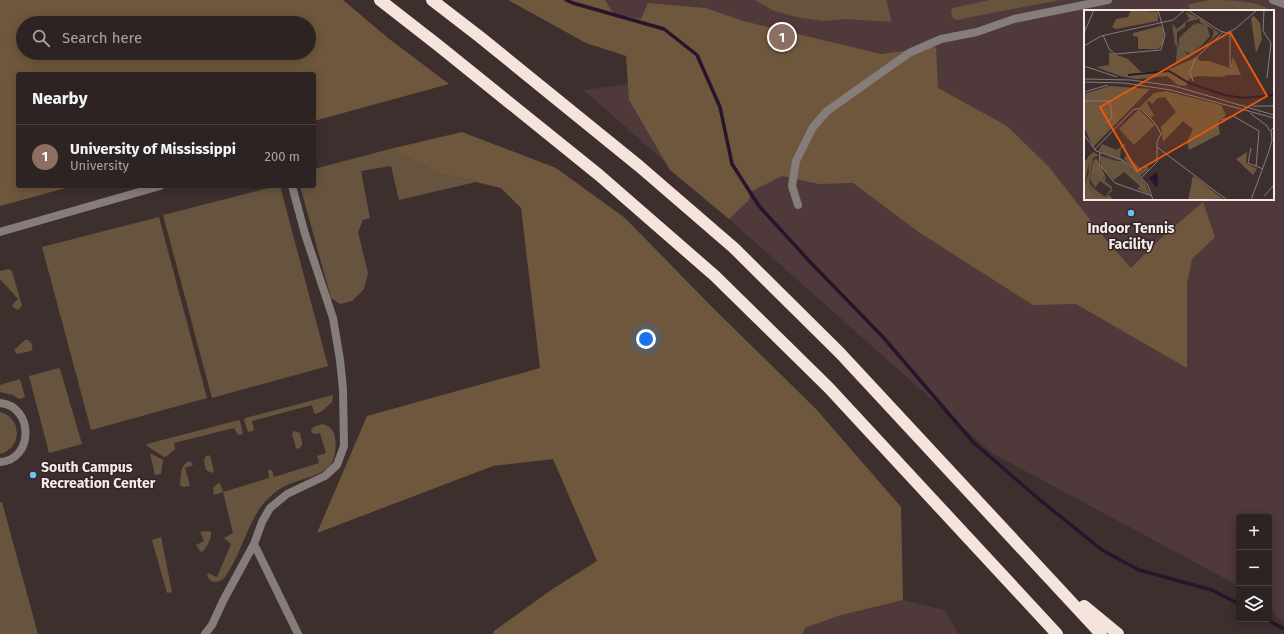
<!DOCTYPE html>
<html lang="en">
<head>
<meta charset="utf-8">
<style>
  body { margin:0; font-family:"Fira Sans",sans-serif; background:#362b2b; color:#f1f3f6 }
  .controls { position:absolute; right:12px; bottom:12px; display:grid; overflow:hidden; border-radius:4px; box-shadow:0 2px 10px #0003 }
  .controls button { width:36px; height:36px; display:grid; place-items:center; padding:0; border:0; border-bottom:1px solid #494041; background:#2e2323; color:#f1f3f6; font:20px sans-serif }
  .you { position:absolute; left:646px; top:339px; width:14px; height:14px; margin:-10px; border:3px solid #fff; border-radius:50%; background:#1a73e8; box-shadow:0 0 0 6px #1a73e833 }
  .badge { display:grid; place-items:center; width:26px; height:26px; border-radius:50%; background:#6ec2f3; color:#fff; font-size:13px; font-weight:700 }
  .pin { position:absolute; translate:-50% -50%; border:2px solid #fff; box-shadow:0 1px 4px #0006 }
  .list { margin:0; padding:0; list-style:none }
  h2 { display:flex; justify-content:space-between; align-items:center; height:52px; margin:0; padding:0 16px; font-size:17px }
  h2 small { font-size:13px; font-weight:400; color:#a7a4a6 }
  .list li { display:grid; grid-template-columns:26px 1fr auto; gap:12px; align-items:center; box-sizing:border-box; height:64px; padding:0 16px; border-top:1px solid #494041 }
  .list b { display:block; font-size:15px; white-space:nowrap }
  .list p { margin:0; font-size:13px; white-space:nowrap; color:#a7a4a6 }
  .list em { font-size:13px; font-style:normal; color:#a7a4a6 }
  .icon { flex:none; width:22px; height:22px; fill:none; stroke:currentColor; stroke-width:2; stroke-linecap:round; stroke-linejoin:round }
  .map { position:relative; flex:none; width:1284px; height:634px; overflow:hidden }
  .search { position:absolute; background:#2e2323; box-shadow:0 2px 10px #0003; left:16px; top:16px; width:300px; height:44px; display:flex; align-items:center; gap:10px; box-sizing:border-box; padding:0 14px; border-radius:22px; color:#a7a4a6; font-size:15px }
  .panel { position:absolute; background:#2e2323; box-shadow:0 2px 10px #0003; left:16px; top:72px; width:300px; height:116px; border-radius:4px }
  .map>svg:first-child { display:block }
  .built { fill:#4f393a; fill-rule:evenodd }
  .green { fill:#66543e }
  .forest { fill:#6e573c; fill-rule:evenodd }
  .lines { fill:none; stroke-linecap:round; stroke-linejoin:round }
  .stream { stroke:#28152c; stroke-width:3.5 }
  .street { stroke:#847d7a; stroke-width:8 }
  .highway { stroke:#f5e4dc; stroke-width:12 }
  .poi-dot { fill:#6ec2f3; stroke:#332526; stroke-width:1.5 }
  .labels { text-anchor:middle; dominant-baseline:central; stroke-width:3; stroke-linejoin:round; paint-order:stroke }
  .poi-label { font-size:14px; font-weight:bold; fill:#f4eaea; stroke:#332526 }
  .inset-river { fill:none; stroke:#28152c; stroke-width:2 }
  .inset-road { fill:none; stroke:#877a7a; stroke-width:1 }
  .view { fill:#e8590c; fill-opacity:0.15; stroke:#e8590c; stroke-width:2 }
  .inset-edge { fill:none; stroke:#f4eaea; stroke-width:2 }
</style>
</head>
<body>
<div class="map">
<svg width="1284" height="634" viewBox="0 0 1284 634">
  <rect width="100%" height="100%" fill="#3e2f2f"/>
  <path class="built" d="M561 0H1284V623L1269 609V517H1239V586L992 453 584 90 697 75ZM1085 11H1273V199H1085Z
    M903 600 944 610 959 634H803L805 628 838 616Z"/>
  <path class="green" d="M755 0H886L892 22 845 19 824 21 801 18 774 11Z
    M989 0H1060L956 20 952 17 951 12 953 8Z
    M1209 0C1229 0 1257 0 1271 11H1192L1188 6 1190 4Z
    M390 149 438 173 476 182 399 200 391 166 361 171 370 218 363 220 358 232 368 273 364 289 352 301 340 304 331 298 300 186H314V169Z
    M277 186H280L328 366 212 398 163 215Z
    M159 217 207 398 91 430 42 247Z
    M9 269 12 271 22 306 18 310 14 308 12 305 18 299 0 279V271Z
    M25 340H28C32 344 34 346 31 351L17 354 14 350Z
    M59 368 60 369 82 444 49 453 29 376Z
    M20 379 25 397 19 399 13 395 0 392V385Z
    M333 395 332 402 322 411 316 414 314 413 312 405 252 421 254 429 253 431 248 432 244 420 245 418Z
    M0 412C22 417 23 448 0 454Z
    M239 420 240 421 243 434 238 435 234 428 174 443 175 449 167 456 164 457 147 446V444Z
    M322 424C330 426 334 429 335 438 340 476 313 474 287 485 278 489 270 496 263 504 246 526 241 555 225 577 220 583 211 584 207 576L208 573 217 577 231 544 224 538 233 533 223 492 214 495 213 488 217 484 220 483 223 492 269 478 268 470H272L274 477 319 463 317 456 326 453 320 433 316 434 312 433 311 430 314 427Z
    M294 431 300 433C301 439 305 446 298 449L296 448 292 434Z
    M150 453 163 460 161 474 155 475Z
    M208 455 210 456 214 471 212 473 206 470 204 461 205 457Z
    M190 461 193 465 185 468 190 485V486L183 487 180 485C181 475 180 464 190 461Z
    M0 502H2L38 634H0Z
    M209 531 211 532C212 537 207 548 202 552L200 551 196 545 204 541 200 532Z
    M161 537 172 592 167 593 152 540Z"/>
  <path class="forest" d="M0 0H343L388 38 449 84 314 121V74H18V186H73L0 206ZM23 23H309V53H23Z
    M508 0H605L614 14 641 19 648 3 706 8 743 21 881 54 936 47 938 88 1007 126 1049 167 1106 240 1131 268 1160 239 1203 202 1215 237 1192 259 1187 284V368L1076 304 1033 305 920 233 853 183 819 184 782 176 752 191 748 201 729 219 670 170 629 100 626 56 586 43Z
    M462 132 556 168 625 218 712 307 816 409 901 507 903 600 838 616 805 628 803 634H493L494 631 551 590 597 561 553 459 493 466 317 533 367 416 540 368 521 208 501 188 438 173 390 149Z"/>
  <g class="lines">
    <path class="stream" d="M566 0 573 3 664 29 697 55 720 107 732 164 759 206 812 264 883 337 973 442 1040 500 1102 550 1139 570 1212 590 1239 604
      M1266 619 1284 629"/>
    <path class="street" d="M1273 0 1284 4
      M798 205 792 186 796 161 813 127 827 111 909 53 941 39 977 32 1014 19 1108 0
      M0 232 160 186
      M0 403C34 406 34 460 0 462
      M254 544 298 634
      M205 634 212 625 223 601 254 544 262 522 270 508 287 494 325 476 337 465 344 446 343 389 340 360 333 318 305 234 292 186"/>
    <path class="highway" d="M380 0 439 46 599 175 715 276 829 388 1057 634
      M432 0 480 37 639 166 734 248 840 353 1101 634
      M1084 606 1118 634"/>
  </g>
  <g class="poi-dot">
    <circle cx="1131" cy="213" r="4"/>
    <circle cx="33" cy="475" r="4"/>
  </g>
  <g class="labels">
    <g class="poi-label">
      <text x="1131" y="228">Indoor Tennis<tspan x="1131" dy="16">Facility</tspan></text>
      <text x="41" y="467" text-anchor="start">South Campus<tspan x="41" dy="16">Recreation Center</tspan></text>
    </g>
  </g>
  <g transform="translate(1084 10)">
    <rect width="190" height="190" fill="#3e2f2f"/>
    <path d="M103 2 116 9 102 12 101 17 93 22V31L95 38V28L112 12 111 15 114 13 123 16 126 26 118 35 110 43 116 36 107 44 99 41 107 47 92 53 93 37 92 34 91 36 88 14 93 19 105 9 106 10 102 3 99 5ZM117 9 135 23 113 43 128 28 130 20 117 13 115 10ZM75 87 68 94 65 91 63 93 70 105 67 108 56 97 64 89ZM55 99 71 115 50 135 35 119ZM18 134 33 140 40 134 42 135 37 138 36 148 14 141ZM9 142 15 145 9 148 5 172 8 177 21 187 27 179 16 171 11 178 6 169 7 163 18 169 22 165 21 171 28 177V181L21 187 11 185 1 172 5 163 4 147ZM17 145 38 149 62 174 66 185 53 179 56 176 40 162 30 170 17 157 16 146 33 151H38ZM42 145 58 160 63 155 65 159 56 166 40 149Z" fill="#66543e"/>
    <path d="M47 0 74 2V11L32 19 28 17 32 9 44 7ZM170 6 176 13 178 29 172 43 167 8ZM77 16 80 20 79 34 74 39H54V27L49 26V23ZM25 42 44 49 57 62H79L113 47 116 51H125L146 58 149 47 157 65H143L138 67 113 66 105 69 102 76 94 75 83 66 53 69 36 66 12 57 25 55ZM26 76 66 79 9 137 0 117V84ZM82 81 137 95 142 105 134 113 136 124 105 140 103 132 109 119 99 111 79 132 77 117 92 102 81 87 64 89 70 83ZM163 142 162 153 173 159 169 165 152 149ZM6 146 1 172 11 185 21 187 25 185 30 190H0V152ZM12 148 21 165 18 169 7 163 9 152ZM109 166 118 172 140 190H104Z" fill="#6e573c"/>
    <path d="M73 162 74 168 73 178 65 168Z" fill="#28152c"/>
    <path class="inset-river" d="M44 65 85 61 105 73 140 85 160 88 190 85"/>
    <path class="inset-road" d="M104 0 136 21 143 23 151 19 173 0M180 0 179 21 187 33 183 68M0 23 10 0M19 25 25 39 31 44 77 40 81 25 74 0M0 36 17 26 89 10 101 0M0 56 33 67M146 57V22M0 69 47 70 90 76 190 105M109 71 106 62 111 49 139 22M0 72 40 73 87 80 190 108M0 82 24 75M0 91H26L28 108 22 113M169 96H190M166 103 183 116 186 121M138 110 149 106 175 121 172 157M0 125 12 141 37 149 46 156 64 175 69 190M73 137 143 190M167 138 164 153 179 159M10 140 49 100 56 98 71 113 77 124 73 132V152L57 168M16 143 15 154 31 173 68 186M180 186 190 175M167 190 185 141 188 130 187 120 190 117"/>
    <path class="view" d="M146 22 183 86 53 161 16 97Z"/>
    <rect width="190" height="190" class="inset-edge"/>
  </g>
</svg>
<div class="controls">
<button>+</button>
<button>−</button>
<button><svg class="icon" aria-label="layers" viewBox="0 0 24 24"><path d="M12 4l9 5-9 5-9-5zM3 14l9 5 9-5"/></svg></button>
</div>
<div class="you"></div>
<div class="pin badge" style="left:782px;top:37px;background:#8d6e63">1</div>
<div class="search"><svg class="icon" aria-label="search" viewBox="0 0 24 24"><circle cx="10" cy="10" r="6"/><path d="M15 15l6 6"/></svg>Search here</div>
<section class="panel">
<h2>Nearby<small></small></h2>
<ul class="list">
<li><span class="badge" style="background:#8d6e63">1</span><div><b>University of Mississippi</b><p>University</p></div><em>200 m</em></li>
</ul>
</section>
</div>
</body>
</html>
